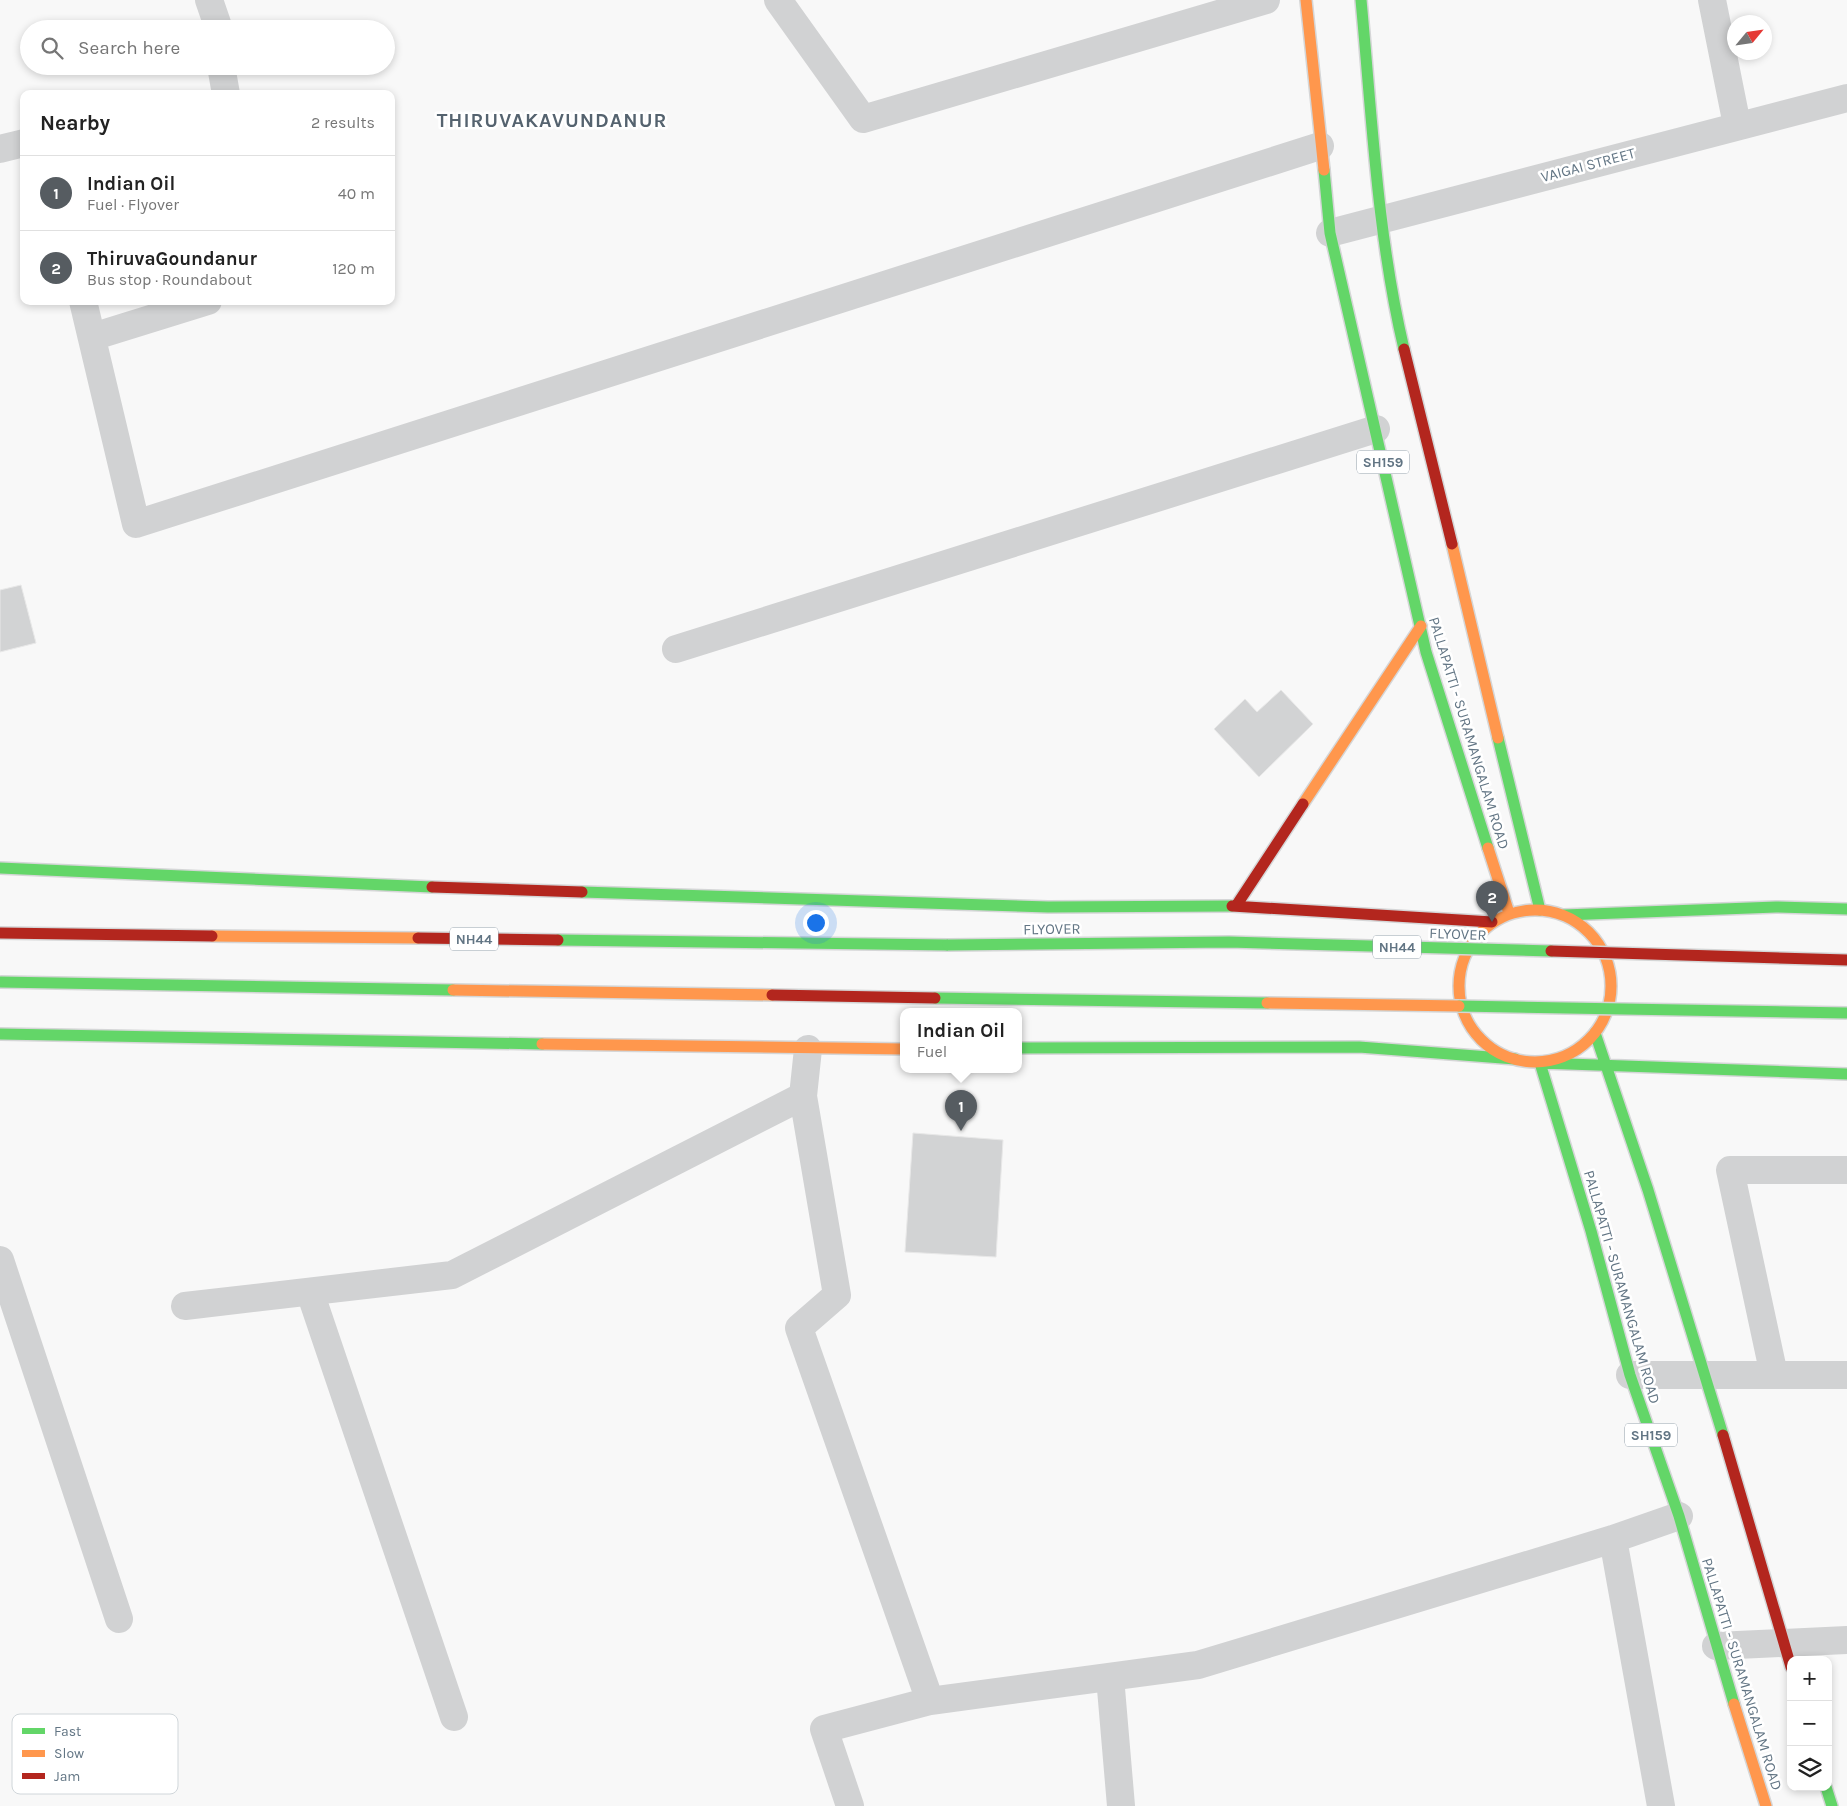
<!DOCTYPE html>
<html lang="en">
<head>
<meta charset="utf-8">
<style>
  body { margin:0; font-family:Karla,sans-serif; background:#f6f6f6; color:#222 }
  .controls { position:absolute; right:15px; bottom:15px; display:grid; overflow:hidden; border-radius:10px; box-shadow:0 2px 8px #0003 }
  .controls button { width:45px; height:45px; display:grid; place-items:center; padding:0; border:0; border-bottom:1px solid #e0e0e0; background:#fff; color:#222; font:25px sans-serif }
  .compass { position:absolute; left:1727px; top:15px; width:45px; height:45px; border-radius:50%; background:#fff; box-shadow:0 2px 8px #0003; rotate:61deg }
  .you { position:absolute; left:815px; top:922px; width:18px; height:18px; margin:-12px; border:4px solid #fff; border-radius:50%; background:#1a73e8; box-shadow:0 0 0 8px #1a73e833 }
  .badge { display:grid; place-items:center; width:32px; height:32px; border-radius:50%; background:#565c61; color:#fff; font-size:16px; font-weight:700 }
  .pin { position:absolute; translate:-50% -41px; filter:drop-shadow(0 1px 2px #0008) }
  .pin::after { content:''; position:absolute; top:26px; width:18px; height:15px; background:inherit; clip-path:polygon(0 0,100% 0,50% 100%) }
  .popup { position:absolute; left:900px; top:1008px; width:122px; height:65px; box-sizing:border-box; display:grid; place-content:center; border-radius:10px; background:#fff; filter:drop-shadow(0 1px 4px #0005); font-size:16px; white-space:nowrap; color:#767676 }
  .popup b { font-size:19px; color:#222 }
  .popup::after { content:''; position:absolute; left:50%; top:100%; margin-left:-10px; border:10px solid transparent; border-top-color:#fff }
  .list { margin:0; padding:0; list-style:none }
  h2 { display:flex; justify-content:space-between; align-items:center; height:65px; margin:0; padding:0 20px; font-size:21px }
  h2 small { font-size:16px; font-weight:400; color:#767676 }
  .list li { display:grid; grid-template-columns:32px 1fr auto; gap:15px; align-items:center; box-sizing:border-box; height:75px; padding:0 20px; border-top:1px solid #e0e0e0 }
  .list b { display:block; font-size:19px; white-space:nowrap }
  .list p { margin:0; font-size:16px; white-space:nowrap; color:#767676 }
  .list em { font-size:16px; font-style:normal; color:#767676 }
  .icon { flex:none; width:28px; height:28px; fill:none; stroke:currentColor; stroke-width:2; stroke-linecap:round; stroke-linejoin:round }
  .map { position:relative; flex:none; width:1847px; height:1806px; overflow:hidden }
  .search { position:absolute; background:#fff; box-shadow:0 2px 8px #0003; left:20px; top:20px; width:375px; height:55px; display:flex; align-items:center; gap:12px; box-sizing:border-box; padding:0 18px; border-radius:28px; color:#767676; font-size:19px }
  .panel { position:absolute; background:#fff; box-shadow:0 2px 8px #0003; left:20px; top:90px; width:375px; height:215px; border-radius:10px }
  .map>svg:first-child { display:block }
  .building { fill:#d2d3d4; stroke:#e8e8e8 }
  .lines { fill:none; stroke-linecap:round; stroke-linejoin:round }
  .fast-casing { stroke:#d5d6d7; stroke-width:14 }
  .slow-casing { stroke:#d5d6d7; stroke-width:14 }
  .jam-casing { stroke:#d5d6d7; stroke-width:14 }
  .street { stroke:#d1d2d3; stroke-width:28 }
  .fast { stroke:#63d668; stroke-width:11 }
  .slow { stroke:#ff974d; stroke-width:11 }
  .jam { stroke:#b3261e; stroke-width:11 }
  .fast-bridge-casing { stroke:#d4d6d6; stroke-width:14; stroke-linecap:butt }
  .slow-bridge-casing { stroke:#d4d6d6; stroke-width:14; stroke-linecap:butt }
  .jam-bridge-casing { stroke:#d4d6d6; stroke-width:14; stroke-linecap:butt }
  .fast-bridge { stroke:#63d668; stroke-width:11 }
  .slow-bridge { stroke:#ff974d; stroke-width:11 }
  .jam-bridge { stroke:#b3261e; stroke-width:11 }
  .labels { text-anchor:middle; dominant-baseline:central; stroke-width:5; stroke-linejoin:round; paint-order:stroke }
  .shield { fill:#fff; stroke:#919ea9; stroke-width:1 }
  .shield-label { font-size:14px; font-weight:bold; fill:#627584 }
  .street-label { font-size:15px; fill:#627584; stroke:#fff }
  .district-label { font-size:20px; font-weight:bold; letter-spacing:1px; fill:#55636f; stroke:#fff }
  .key { fill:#fff; stroke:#d0d6da; stroke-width:1 }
  .key-label { font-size:14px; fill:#627584 }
</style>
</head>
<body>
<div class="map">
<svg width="1847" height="1806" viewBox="0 0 1847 1806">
  <rect width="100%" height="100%" fill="#f8f8f8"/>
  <path class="building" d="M21 585 36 643 0 652V590Z
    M1281 690 1313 724 1259 777 1214 729 1245 699 1257 712Z
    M913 1133 1003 1140 996 1257 905 1252Z"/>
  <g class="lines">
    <g class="fast-casing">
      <path id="fast" d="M1361 0C1372 117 1377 235 1404 349
        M1324 170 1330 233 1426 652 1488 848
        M1498 738 1540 910
        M0 868 432 887
        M582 892 1048 907 1232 906
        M1564 915 1776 907 1847 909
        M558 940 948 945
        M1595 1033 1648 1190 1723 1435
        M0 1034 542 1044
        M1018 1048 1359 1047 1515 1059
        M1540 1063 1847 1074
        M1540 1063 1591 1231 1630 1375 1679 1516 1734 1704
        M1826 1787 1832 1806"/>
    </g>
    <g class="slow-casing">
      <path id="slow" d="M1306 0 1324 170
        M1452 544 1498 738
        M1303 804 1421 626
        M1488 848 1509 913
        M1459 986a76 76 0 1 1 152 0a76 76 0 1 1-152 0Z
        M212 936 418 938
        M542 1044 904 1049
        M1734 1704 1766 1806"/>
    </g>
    <g class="jam-casing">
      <path id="jam" d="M1404 349 1452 544
        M432 887 582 892
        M1232 906 1492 922
        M1236 906 1303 804
        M0 933 212 936
        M418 938 558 940
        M1723 1435 1791 1667"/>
    </g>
    <path class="street" d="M209 0 219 29
      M778 0 863 119 1266 0
      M1712 0 1737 125
      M221 66 226 94
      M0 149 24 143
      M1330 233 1847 98
      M83 301 136 524 1320 146
      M92 337 208 301
      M676 649 1376 429
      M808 1049 803 1096 837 1295 799 1328 930 1701
      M0 1260 119 1619
      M310 1292 454 1717
      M185 1306 452 1275 803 1096
      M1630 1375H1847
      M1774 1375 1730 1170H1847
      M1613 1539 1661 1806
      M1716 1646 1847 1640
      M1110 1677 1121 1806
      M850 1806 824 1729 930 1701 1198 1665 1613 1539 1679 1516"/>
    <use href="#fast" class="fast"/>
    <use href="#slow" class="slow"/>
    <use href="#jam" class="jam"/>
    <g class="fast-bridge-casing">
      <path id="fast-bridge" d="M948 945 1229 942 1551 951
        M0 982 453 990
        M935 998 1267 1003
        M1459 1006 1847 1013"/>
    </g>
    <g class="slow-bridge-casing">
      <path id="slow-bridge" d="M453 990 772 995
        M1267 1003 1459 1006"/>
    </g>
    <g class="jam-bridge-casing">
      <path id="jam-bridge" d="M1551 951 1847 960
        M772 995 935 998"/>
    </g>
    <use href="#fast-bridge" class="fast-bridge"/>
    <use href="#slow-bridge" class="slow-bridge"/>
    <use href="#jam-bridge" class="jam-bridge"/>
  </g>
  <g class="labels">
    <g class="shield">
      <rect x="1357" y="450.5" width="52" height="23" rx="4"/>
      <rect x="450" y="927.5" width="48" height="23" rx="4"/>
      <rect x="1373" y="935.5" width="48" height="23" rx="4"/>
      <rect x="1625" y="1423.5" width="52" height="23" rx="4"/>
    </g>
    <g class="shield-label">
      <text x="1383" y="462">SH159</text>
      <text x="474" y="939">NH44</text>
      <text x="1397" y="947">NH44</text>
      <text x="1651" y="1435">SH159</text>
    </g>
    <g class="street-label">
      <text transform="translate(1588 165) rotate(-15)">VAIGAI STREET</text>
      <text transform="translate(1469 733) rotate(73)">PALLAPATTI - SURAMANGALAM ROAD</text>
      <text transform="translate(1052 929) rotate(-1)">FLYOVER</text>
      <text transform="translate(1458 934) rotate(2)">FLYOVER</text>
      <text transform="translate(1622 1287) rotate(74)">PALLAPATTI - SURAMANGALAM ROAD</text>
      <text transform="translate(1742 1674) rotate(73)">PALLAPATTI - SURAMANGALAM ROAD</text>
    </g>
    <g class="district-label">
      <text x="552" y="120">THIRUVAKAVUNDANUR</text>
    </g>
  </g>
  <rect x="12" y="1714" width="166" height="80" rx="8" class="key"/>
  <rect x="22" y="1728" width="23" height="6" fill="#63d668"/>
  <rect x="22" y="1750" width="23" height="7" fill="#ff974d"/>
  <rect x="22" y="1773" width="23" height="6" fill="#b3261e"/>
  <g class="key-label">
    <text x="54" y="1736">Fast</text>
    <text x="54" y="1758">Slow</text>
    <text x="54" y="1781">Jam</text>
  </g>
</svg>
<div class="controls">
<button>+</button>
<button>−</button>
<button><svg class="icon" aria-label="layers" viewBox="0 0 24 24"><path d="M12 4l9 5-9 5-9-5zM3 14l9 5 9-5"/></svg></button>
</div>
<svg class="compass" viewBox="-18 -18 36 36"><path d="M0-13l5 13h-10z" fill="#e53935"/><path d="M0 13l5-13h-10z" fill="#767676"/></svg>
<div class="you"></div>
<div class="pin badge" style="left:961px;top:1131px">1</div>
<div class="popup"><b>Indian Oil</b>Fuel</div>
<div class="pin badge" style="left:1492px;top:922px">2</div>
<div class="search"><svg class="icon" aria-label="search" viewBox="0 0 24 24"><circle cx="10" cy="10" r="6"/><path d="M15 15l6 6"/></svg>Search here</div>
<section class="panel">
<h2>Nearby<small>2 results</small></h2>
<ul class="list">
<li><span class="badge">1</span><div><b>Indian Oil</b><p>Fuel · Flyover</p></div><em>40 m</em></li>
<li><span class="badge">2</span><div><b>ThiruvaGoundanur</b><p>Bus stop · Roundabout</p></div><em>120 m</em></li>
</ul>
</section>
</div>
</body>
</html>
